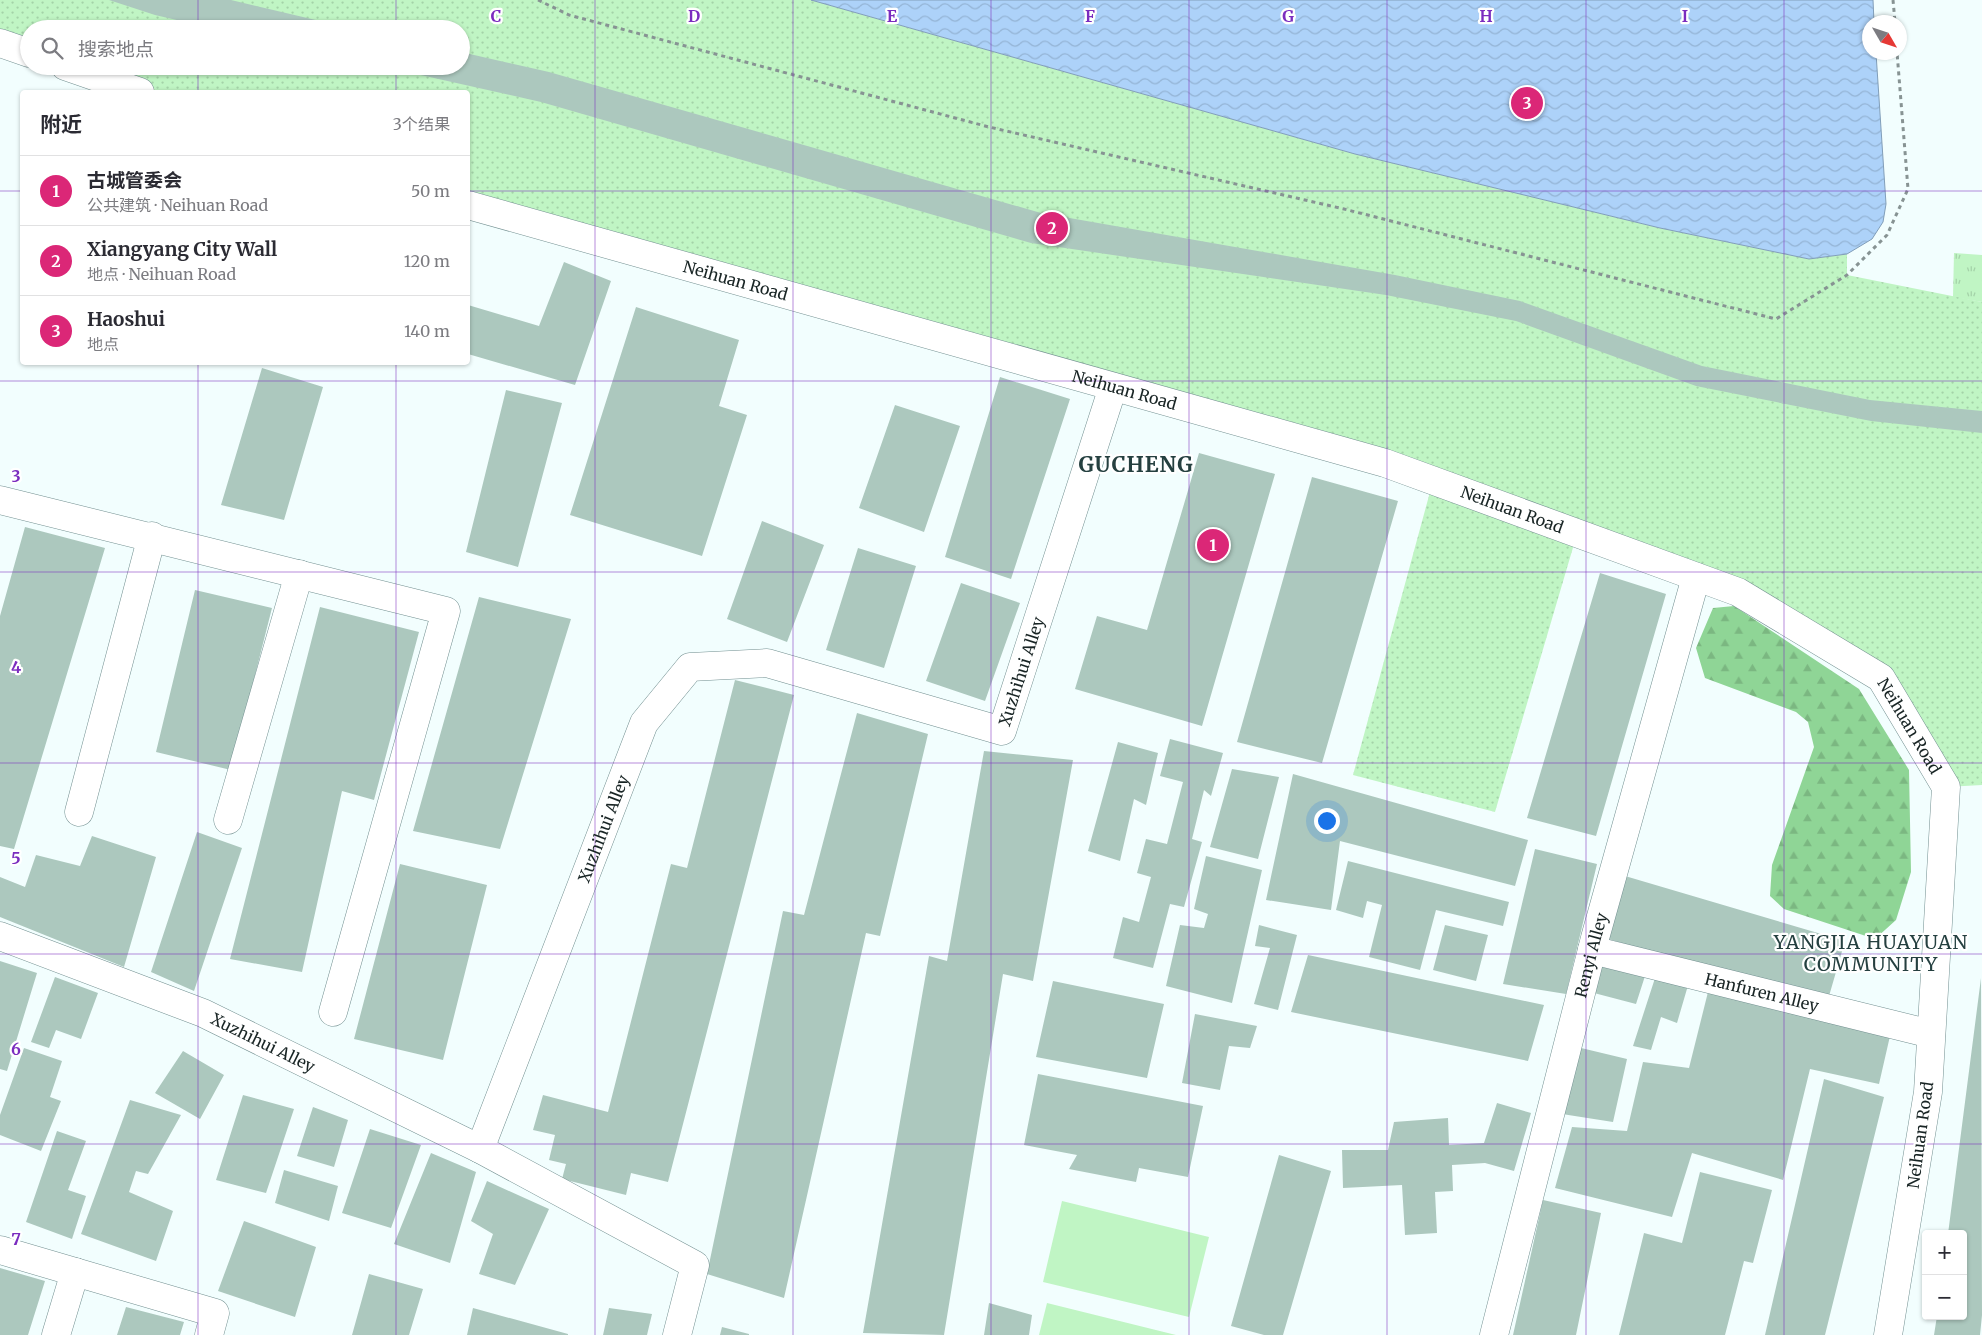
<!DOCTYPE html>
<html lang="zh">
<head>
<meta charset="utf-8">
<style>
  body { margin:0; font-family:Merriweather,"Noto Sans SC",serif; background:#f7f7f7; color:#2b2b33 }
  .controls { position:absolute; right:15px; bottom:15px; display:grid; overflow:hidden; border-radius:5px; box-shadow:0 1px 4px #0004 }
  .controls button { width:45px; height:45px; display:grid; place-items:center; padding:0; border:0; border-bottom:1px solid #e1e1e2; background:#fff; color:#2b2b33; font:25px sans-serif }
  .compass { position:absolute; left:1862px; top:15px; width:45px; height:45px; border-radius:50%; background:#fff; box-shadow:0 1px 4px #0004; rotate:129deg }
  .you { position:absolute; left:1326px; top:820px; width:18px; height:18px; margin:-12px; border:4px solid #fff; border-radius:50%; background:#1a73e8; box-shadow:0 0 0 8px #1a73e833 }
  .badge { display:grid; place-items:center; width:32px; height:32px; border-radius:50%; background:#db2777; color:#fff; font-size:16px; font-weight:700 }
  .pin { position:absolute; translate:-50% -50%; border:2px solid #fff; box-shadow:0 1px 5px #0006 }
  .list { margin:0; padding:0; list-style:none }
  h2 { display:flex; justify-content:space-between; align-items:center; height:65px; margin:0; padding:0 20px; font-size:21px }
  h2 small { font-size:16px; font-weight:400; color:#7c7c81 }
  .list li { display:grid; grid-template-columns:32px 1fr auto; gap:15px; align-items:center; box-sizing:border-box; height:70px; padding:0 20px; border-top:1px solid #e1e1e2 }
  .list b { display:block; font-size:19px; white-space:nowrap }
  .list p { margin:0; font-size:16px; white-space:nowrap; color:#7c7c81 }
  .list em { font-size:16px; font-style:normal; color:#7c7c81 }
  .icon { flex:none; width:28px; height:28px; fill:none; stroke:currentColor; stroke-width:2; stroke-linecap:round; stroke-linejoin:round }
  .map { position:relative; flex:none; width:1982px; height:1335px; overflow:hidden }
  .search { position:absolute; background:#fff; box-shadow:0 1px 4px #0004; left:20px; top:20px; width:450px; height:55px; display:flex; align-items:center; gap:12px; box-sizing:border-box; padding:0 18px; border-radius:28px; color:#7c7c81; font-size:19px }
  .panel { position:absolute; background:#fff; box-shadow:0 1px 4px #0004; left:20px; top:90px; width:450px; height:275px; border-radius:5px }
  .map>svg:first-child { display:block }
  .grass { fill:url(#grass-tufts) }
  .forest { fill:url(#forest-firs) }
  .park { fill:url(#park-dots) }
  .pitch { fill:#c0f5c4 }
  .water { fill:url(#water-waves); stroke:#819eb9 }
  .building { fill:#acc8be }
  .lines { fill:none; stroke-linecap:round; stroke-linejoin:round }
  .minor-casing { stroke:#739091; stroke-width:29 }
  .path { stroke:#879393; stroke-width:3; stroke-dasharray:4 4; stroke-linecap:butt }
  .minor { stroke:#fff; stroke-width:28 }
  .grid { fill:none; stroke:#7b2cbf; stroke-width:1; stroke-opacity:0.55 }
  .labels { text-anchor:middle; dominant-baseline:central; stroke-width:4.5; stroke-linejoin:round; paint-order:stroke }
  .street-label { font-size:16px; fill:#192525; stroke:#fff }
  .quarter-label { font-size:19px; letter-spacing:1px; fill:#254040; stroke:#fff }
  .district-label { font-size:21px; font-weight:bold; letter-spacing:1px; fill:#254040; stroke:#fff }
  .grid-label { font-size:16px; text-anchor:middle; font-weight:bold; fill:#7b2cbf; stroke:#fff; stroke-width:4.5; stroke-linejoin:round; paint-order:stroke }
</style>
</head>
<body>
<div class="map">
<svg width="1982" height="1335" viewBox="0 0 1982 1335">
  <defs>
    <pattern id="grass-tufts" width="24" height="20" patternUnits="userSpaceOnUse" patternTransform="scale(1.25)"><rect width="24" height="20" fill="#c0f5c4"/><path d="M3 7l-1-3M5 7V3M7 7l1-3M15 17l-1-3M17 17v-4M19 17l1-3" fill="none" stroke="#a4d2a8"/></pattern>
    <pattern id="forest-firs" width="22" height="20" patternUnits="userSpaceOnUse" patternTransform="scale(1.25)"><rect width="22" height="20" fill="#8fd596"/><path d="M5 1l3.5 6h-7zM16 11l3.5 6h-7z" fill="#7bb781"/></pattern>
    <pattern id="park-dots" width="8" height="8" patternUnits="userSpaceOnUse" patternTransform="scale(1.25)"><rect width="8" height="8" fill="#c0f5c4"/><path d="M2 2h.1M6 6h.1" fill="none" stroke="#a4d2a8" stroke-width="1.8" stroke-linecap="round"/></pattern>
    <pattern id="water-waves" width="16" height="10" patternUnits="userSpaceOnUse" patternTransform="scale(1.25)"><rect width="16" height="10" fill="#add2f9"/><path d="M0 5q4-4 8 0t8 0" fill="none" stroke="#94b4d5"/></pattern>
  </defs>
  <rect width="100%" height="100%" fill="#f2fefe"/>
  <path class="grass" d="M1954 253 1982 255V302L1953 297Z"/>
  <path class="forest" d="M1734 606 1859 689 1909 770 1911 872 1896 920 1875 939 1784 909 1770 896 1772 865 1814 747 1808 722 1796 712 1705 678 1696 648 1713 608Z"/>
  <path class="park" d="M0 0H811L1355 154 1660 228 1809 259 1847 254V275L1982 302V785L1946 787 1881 678 1738 592 1577 534 1495 812 1353 775 1433 481 468 205V92H140L65 66H461V29H29V53L0 43Z"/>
  <path class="pitch" d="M1062 1201 1209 1237 1189 1317 1043 1282Z
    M1047 1303 1176 1335H1039Z"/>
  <path class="water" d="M811 0H1873L1874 22H1870V52L1876 53 1886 204 1883 222 1872 239 1847 254 1809 259 1660 228 1355 154Z"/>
  <path class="building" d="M109 0H231L354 29H216L155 15Z
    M461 52 549 72 1041 213 1395 275 1520 301 1702 366 1870 400 1982 411V433L1871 421 1696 386 1516 321 1386 295 1031 243 541 102 385 67 461 66Z
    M564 262 611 281 575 385 468 354V305L539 326Z
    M636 307 739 340 719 406 747 415 702 556 570 515Z
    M262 368 323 387 284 520 221 505Z
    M1000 377 1070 399 1011 579 945 557Z
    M506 390 562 403 518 567 466 552Z
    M895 405 960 426 924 532 859 508Z
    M1199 453 1275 474 1202 726 1075 689 1097 616 1147 630Z
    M1312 477 1398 501 1322 763 1237 742Z
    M762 521 824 545 787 642 727 619Z
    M25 527 105 548 14 849 0 846V616Z
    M858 548 916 566 884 668 826 650Z
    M1600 573 1666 594 1596 836 1527 818Z
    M961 583 1020 603 985 701 926 681Z
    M195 590 272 608 231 770 156 752Z
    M479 597 571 619 500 849 413 831Z
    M320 607 419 632 374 800 342 791 302 972 230 959Z
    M735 680 794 695 668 1182 631 1173 626 1195 562 1179 566 1164 549 1160 555 1135 533 1130 543 1095 608 1112 671 864 687 868Z
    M857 713 928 734 880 936 866 933 784 1298 707 1274 783 911 804 915Z
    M1170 739 1223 753 1211 796 1204 790 1192 839 1202 842 1184 907 1170 904 1153 968 1113 958 1123 917 1139 922 1151 877 1137 873 1146 839 1167 844 1183 782 1160 776Z
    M1118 742 1158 753 1146 805 1134 799 1120 861 1088 851Z
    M984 751 1073 760 1033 981 1003 974 944 1335 863 1333 929 956 947 961Z
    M1232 769 1279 777 1258 859 1210 847Z
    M1293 774 1528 840 1515 886 1340 841 1331 910 1266 900Z
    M197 832 242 848 194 991 151 972Z
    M92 836 156 857 124 967 0 917V877L25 887 36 855 80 866Z
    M1535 849 1597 864 1566 994 1503 984Z
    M1206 856 1262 870 1232 1003 1166 986 1180 925 1204 928 1208 914 1194 909Z
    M1348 861 1509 902 1503 926 1436 910 1420 970 1369 957 1382 905 1367 901 1363 918 1336 910Z
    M400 864 487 885 443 1060 354 1039Z
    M1625 876 1845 941 1827 1003 1605 938Z
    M1259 925 1297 935 1278 1010 1254 1004 1270 948 1255 946Z
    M1445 925 1488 935 1476 981 1433 970Z
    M1308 955 1544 1005 1528 1061 1291 1012Z
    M0 961 37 973 7 1071 0 1069Z
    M1602 967 1645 976 1636 1004 1594 993Z
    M1656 975 1689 982 1677 1023 1661 1017 1651 1050 1633 1046Z
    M55 977 98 993 81 1039 56 1030 49 1048 31 1042Z
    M1981 978 1982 1315 1980 1335H1934L1937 1316H1963V1234H1948Z
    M1053 981 1164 1004 1147 1078 1036 1057Z
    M1708 992 1890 1036 1879 1084 1810 1069 1783 1180 1692 1153 1672 1217 1555 1188 1572 1127 1627 1131 1643 1062 1689 1068Z
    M1195 1014 1257 1026 1250 1048 1229 1046 1220 1090 1182 1083Z
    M1577 1047 1627 1059 1613 1122 1562 1114Z
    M24 1048 62 1061 50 1097 61 1101 41 1151 0 1135V1115Z
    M183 1051 224 1075 200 1119 155 1093Z
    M1038 1074 1203 1106 1188 1177 1139 1168 1136 1182 1069 1169 1077 1155 1024 1145Z
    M1824 1079 1884 1097 1825 1335H1765Z
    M243 1095 294 1109 266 1193 216 1180Z
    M130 1100 181 1115 148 1174 136 1171 129 1192 173 1211 156 1261 81 1234Z
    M1497 1103 1531 1113 1514 1171 1485 1163 1452 1165 1453 1191 1435 1192 1437 1233 1405 1235 1402 1185 1343 1188 1342 1150H1388L1394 1122 1448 1118 1449 1145 1484 1143Z
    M313 1107 348 1120 334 1167 297 1156Z
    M370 1129 421 1145 391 1228 342 1213Z
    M57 1131 86 1141 68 1190 86 1196 72 1239 26 1222Z
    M431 1153 476 1172 450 1263 394 1244Z
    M1279 1155 1331 1171 1283 1335H1264L1231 1326Z
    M284 1170 338 1186 329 1221 275 1203Z
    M1700 1172 1772 1190 1753 1263 1744 1261 1725 1335H1619L1644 1233 1682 1243Z
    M487 1181 549 1209 515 1285 479 1274 493 1234 471 1221Z
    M1543 1200 1601 1213 1576 1335H1513Z
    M244 1221 316 1247 295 1317 218 1291Z
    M0 1268 45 1281 28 1335H0Z
    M369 1274 423 1289 409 1335H352Z
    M989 1303 1032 1315 1029 1335H984Z
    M126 1307 184 1322 180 1335H117Z
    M473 1308 568 1334V1335H467Z
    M609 1308 652 1314 647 1335H603Z
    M722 1327 749 1334V1335H720Z"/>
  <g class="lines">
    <g class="minor-casing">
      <g id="minor">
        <path d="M0 43 29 53"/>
        <path d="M65 66 140 92"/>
        <path id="s1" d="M468 205 1385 463 1738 592 1881 678 1946 787 1928 1092 1888 1335"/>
        <path d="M0 500 446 611 333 1012"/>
        <path d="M79 812 152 536"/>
        <path d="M228 820 299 574"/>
        <path id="s2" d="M0 936 203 1013 480 1149 644 723 690 667 767 663 1002 731 1113 387"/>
        <path id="s3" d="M1592 950 1931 1034"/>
        <path d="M480 1149 695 1265 677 1335"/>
        <path d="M0 1250 215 1313 209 1335"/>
        <path d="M56 1335 75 1272"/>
        <path id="s4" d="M1494 1335 1595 938 1696 577"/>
      </g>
    </g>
    <path class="path" d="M538 0 569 15 989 127 1344 209 1776 319 1847 275 1887 235 1908 189 1897 52
      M1893 0 1895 22"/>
    <use href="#minor" class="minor"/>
  </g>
  <path class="grid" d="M198 0V29M396 0V29M595 0V1335M793 0V1335M991 0V1335M1189 0V1335M1387 0V1335M1586 0V1335M1784 0V1335M198 66V92M396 66V92M0 191H22M468 191H1982M198 362V1335M396 362V1335M0 381H1982M0 572H1982M0 763H1982M0 954H1982M0 1144H1982"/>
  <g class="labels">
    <g class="street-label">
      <text stroke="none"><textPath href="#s1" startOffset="278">Neihuan Road</textPath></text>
      <text stroke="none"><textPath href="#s1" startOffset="682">Neihuan Road</textPath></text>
      <text stroke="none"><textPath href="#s1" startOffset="1088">Neihuan Road</textPath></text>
      <text stroke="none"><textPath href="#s2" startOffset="1439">Xuzhihui Alley</textPath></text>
      <text stroke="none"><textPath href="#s1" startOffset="1551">Neihuan Road</textPath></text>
      <text stroke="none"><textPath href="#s2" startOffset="869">Xuzhihui Alley</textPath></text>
      <text stroke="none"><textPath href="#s4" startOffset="392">Renyi Alley</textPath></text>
      <text stroke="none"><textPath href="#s3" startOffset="175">Hanfuren Alley</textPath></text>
      <text stroke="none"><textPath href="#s2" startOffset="284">Xuzhihui Alley</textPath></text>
      <text transform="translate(1920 1135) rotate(-82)">Neihuan Road</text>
    </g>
    <g class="quarter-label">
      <text x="1871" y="942">YANGJIA HUAYUAN<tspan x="1871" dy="22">COMMUNITY</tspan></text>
    </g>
    <g class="district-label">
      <text x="1136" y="464">GUCHENG</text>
    </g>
  </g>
  <g class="grid-label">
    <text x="496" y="22">C</text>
    <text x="694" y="22">D</text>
    <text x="892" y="22">E</text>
    <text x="1090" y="22">F</text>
    <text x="1288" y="22">G</text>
    <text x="1486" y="22">H</text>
    <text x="1685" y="22">I</text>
    <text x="16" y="482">3</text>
    <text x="16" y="673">4</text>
    <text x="16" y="864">5</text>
    <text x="16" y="1055">6</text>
    <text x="16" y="1245">7</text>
  </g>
</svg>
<div class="controls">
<button>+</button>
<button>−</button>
</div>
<svg class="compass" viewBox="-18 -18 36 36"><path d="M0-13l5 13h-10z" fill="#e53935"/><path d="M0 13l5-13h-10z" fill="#7c7c81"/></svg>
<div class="you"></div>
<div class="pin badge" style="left:1213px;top:545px">1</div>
<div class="pin badge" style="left:1052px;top:228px">2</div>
<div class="pin badge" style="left:1527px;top:103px">3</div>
<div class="search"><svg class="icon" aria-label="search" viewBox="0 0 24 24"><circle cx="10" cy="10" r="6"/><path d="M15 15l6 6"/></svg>搜索地点</div>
<section class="panel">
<h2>附近<small>3个结果</small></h2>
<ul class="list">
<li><span class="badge">1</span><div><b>古城管委会</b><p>公共建筑 · Neihuan Road</p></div><em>50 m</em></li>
<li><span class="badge">2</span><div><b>Xiangyang City Wall</b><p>地点 · Neihuan Road</p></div><em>120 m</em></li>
<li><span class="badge">3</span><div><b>Haoshui</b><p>地点</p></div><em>140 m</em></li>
</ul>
</section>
</div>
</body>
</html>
